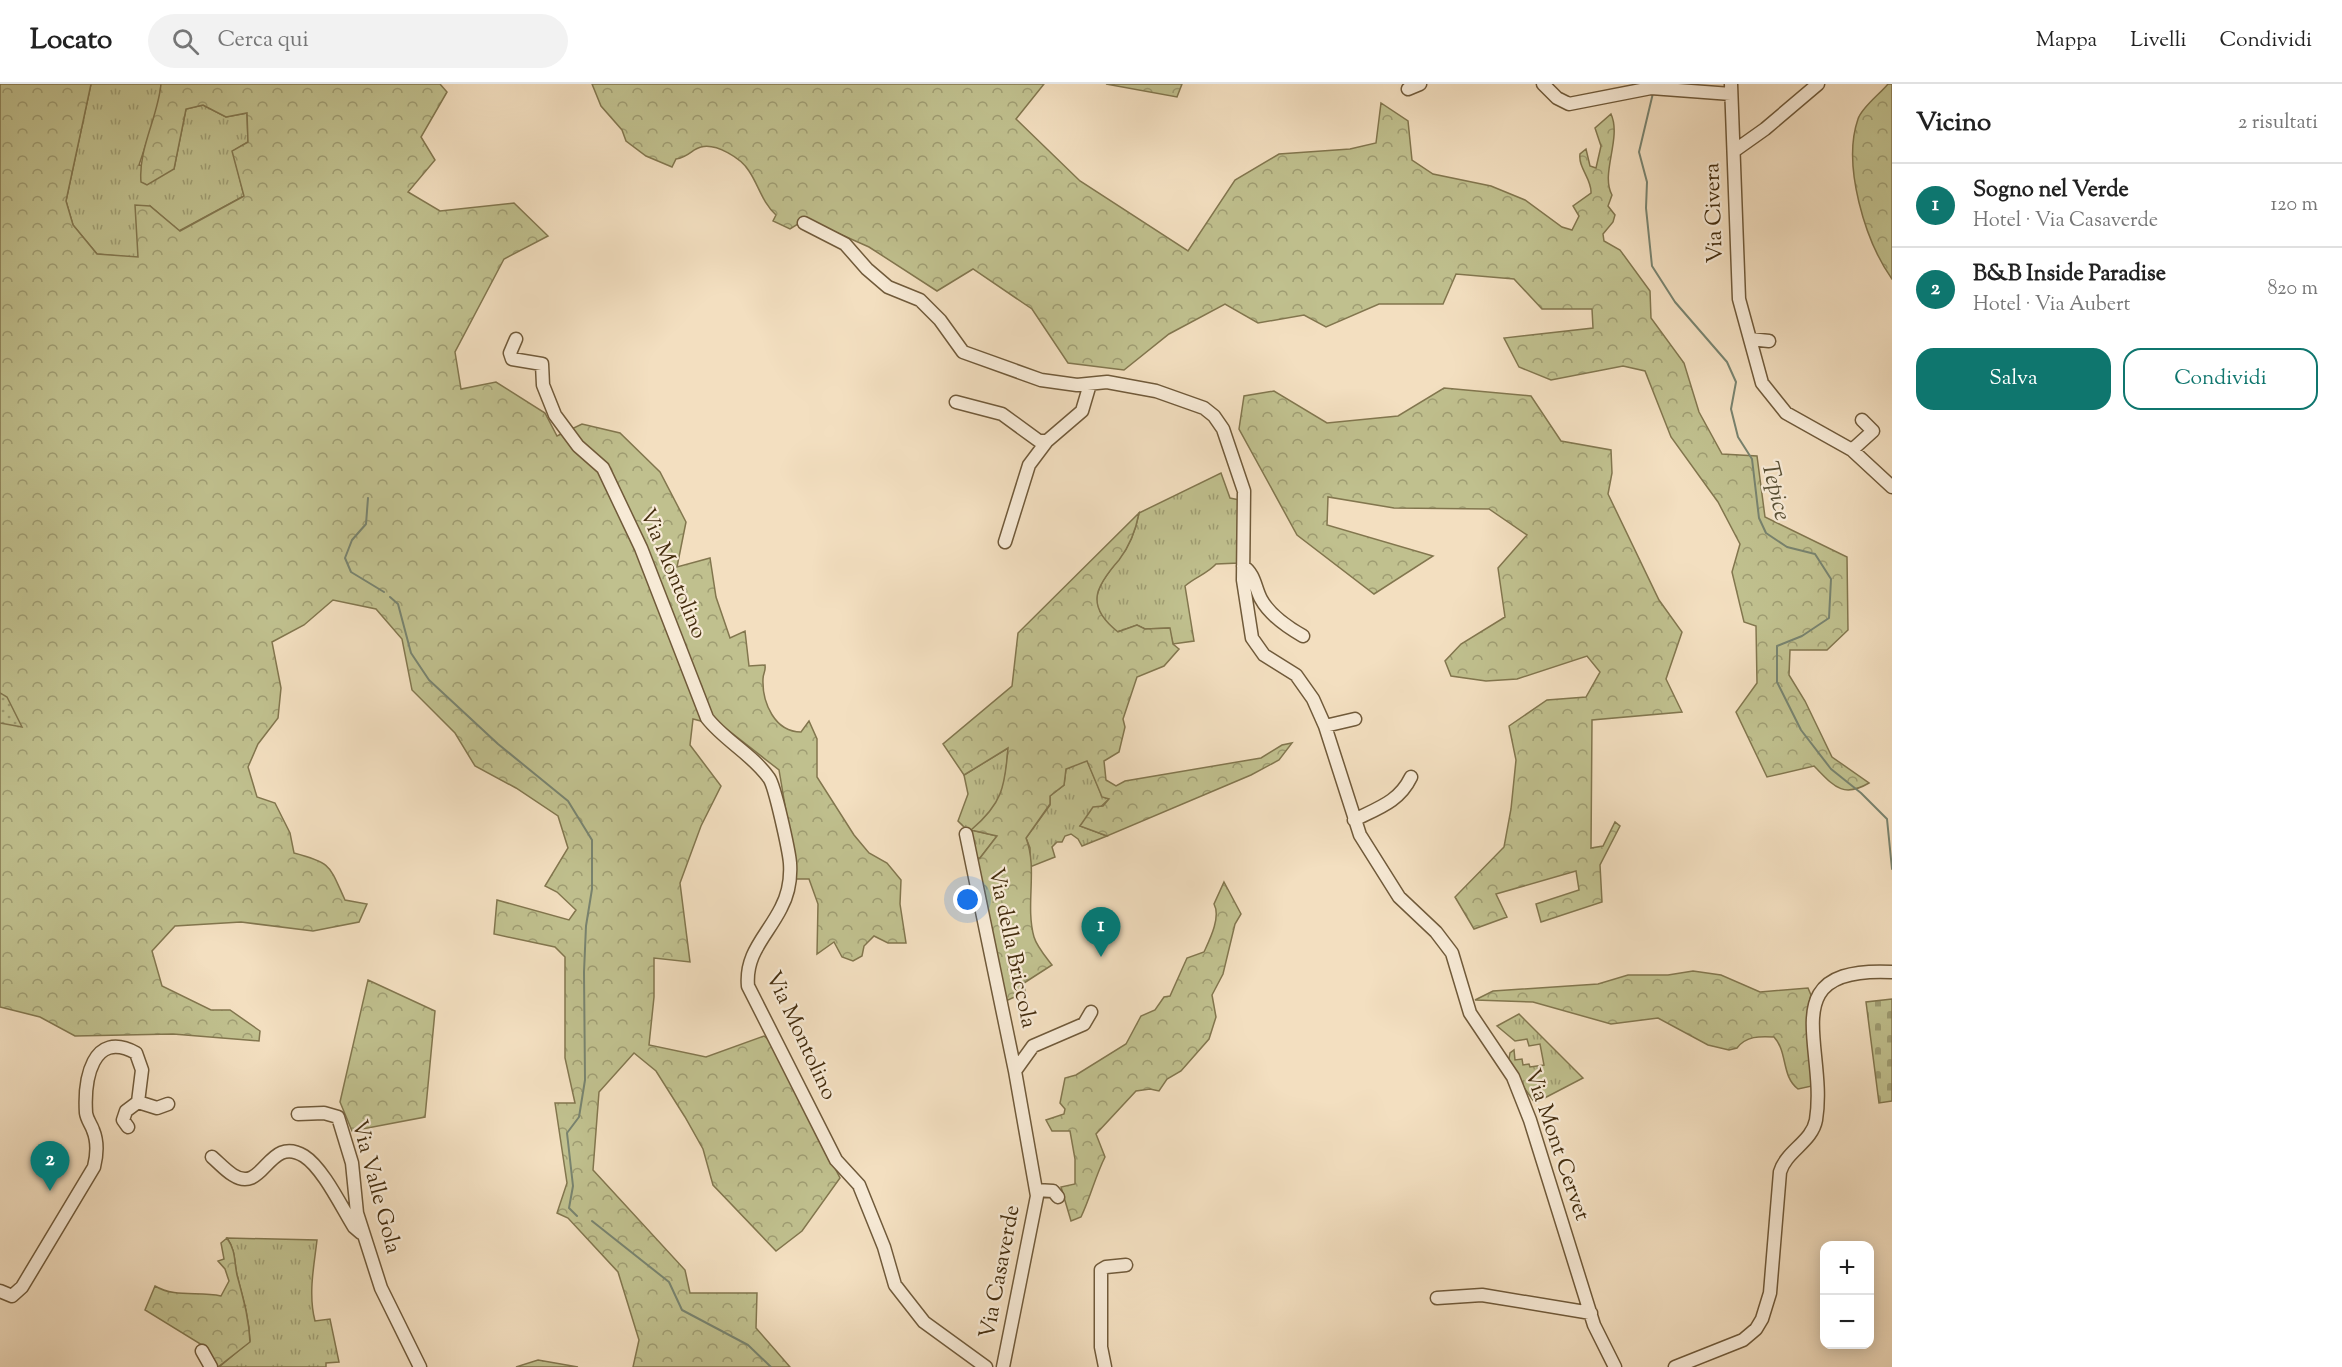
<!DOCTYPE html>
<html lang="it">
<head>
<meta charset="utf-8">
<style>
  body { margin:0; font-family:"Sorts Mill Goudy",serif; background:#f2f2f2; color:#222 }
  .controls { position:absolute; right:18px; bottom:18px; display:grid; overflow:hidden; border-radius:12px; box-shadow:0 3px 15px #0003 }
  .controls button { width:54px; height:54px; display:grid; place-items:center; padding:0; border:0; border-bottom:2px solid #e0e0e0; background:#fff; color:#222; font:30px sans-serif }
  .you { position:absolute; left:968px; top:816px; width:21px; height:21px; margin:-15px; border:4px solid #fff; border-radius:50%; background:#1a73e8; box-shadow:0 0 0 9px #1a73e833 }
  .badge { display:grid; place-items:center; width:39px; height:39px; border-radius:50%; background:#0f766e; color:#fff; font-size:20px; font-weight:700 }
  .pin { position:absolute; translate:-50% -50px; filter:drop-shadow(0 2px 3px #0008) }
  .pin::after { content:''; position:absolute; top:32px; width:21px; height:18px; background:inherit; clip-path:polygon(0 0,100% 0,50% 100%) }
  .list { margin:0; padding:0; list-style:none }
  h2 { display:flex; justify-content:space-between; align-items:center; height:78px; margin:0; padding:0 24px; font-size:26px }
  h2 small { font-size:20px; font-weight:400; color:#767676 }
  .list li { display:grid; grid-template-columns:39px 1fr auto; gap:18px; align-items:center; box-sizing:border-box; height:84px; padding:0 24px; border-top:2px solid #e0e0e0 }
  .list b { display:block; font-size:22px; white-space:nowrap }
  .list p { margin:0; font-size:20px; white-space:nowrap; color:#767676 }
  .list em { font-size:20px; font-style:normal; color:#767676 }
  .actions { display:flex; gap:12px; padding:18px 24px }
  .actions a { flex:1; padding:14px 0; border:2px solid #0f766e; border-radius:18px; text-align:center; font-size:21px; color:#0f766e }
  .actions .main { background:#0f766e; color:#fff }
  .icon { flex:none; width:33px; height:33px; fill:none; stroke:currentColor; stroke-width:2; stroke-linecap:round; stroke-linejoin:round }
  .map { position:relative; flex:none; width:1892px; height:1283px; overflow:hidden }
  header { display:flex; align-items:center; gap:36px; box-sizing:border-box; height:84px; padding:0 30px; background:#fff; border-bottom:2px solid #e0e0e0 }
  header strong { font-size:28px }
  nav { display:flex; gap:33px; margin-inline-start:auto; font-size:21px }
  .search { width:420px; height:54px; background:#f2f2f2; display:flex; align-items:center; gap:15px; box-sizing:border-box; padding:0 21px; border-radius:33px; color:#767676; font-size:22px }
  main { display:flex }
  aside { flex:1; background:#fff }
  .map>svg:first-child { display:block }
  .grass { fill:url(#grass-tufts); stroke:#82764e; stroke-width:1.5 }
  .forest { fill:url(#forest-crowns); stroke:#82764e; stroke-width:1.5 }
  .cemetery { fill:url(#cemetery-stones); stroke:#82764e; stroke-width:1.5 }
  .park { fill:url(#park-dots); stroke:#82764e; stroke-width:1.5 }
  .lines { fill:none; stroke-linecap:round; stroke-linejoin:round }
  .stream { stroke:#78836f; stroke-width:2 }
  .minor-casing { stroke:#705a3a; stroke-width:15 }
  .minor { stroke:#f7ead6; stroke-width:12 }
  .labels { text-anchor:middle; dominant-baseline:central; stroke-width:4.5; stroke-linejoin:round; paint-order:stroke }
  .street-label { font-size:22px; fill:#442d0e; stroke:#f7ead6 }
  .water-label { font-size:24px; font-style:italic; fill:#5a5136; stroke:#f7ead6 }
</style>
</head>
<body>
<header>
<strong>Locato</strong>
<div class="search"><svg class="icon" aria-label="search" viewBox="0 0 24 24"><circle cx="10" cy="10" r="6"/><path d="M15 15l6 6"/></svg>Cerca qui</div>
<nav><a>Mappa</a><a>Livelli</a><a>Condividi</a></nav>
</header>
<main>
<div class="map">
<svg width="1892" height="1283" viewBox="0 0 1892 1283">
  <defs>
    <pattern id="grass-tufts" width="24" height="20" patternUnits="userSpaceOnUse" patternTransform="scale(1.5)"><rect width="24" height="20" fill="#c0c08e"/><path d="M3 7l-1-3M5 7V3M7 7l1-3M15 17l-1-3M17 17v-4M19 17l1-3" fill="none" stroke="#9e9c72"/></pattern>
    <pattern id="forest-crowns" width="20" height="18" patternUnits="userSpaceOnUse" patternTransform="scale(1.5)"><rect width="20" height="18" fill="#c0c08e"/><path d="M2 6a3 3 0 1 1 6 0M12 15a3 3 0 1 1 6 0" fill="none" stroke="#9e9c72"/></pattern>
    <pattern id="cemetery-stones" width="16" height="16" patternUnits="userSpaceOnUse" patternTransform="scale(1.5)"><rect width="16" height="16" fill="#c0c08e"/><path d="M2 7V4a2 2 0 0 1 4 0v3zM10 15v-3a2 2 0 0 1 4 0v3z" fill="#9e9c72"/></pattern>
    <pattern id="park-dots" width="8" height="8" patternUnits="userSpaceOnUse" patternTransform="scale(1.5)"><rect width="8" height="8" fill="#c0c08e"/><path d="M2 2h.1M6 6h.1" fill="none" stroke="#9e9c72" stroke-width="1.8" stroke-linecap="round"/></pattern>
  </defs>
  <rect width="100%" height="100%" fill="#f3dfc0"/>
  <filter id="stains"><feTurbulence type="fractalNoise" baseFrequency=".00333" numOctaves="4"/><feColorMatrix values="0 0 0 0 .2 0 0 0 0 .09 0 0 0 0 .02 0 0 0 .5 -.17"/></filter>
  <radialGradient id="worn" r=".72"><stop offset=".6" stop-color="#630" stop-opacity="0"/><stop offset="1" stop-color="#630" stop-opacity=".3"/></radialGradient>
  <path class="grass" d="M91 0H161L159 21 139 81 174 85 186 25 203 21 226 33 247 29 248 58 233 67 244 112 179 147 150 122 138 174 97 170 73 141 66 117Z
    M1221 389 1230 414 1240 416 1239 479 1216 480C1207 490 1195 493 1185 502L1194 557 1173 560 1169 544 1145 545 1137 541 1117 548C1084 522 1096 504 1118 476 1129 463 1136 445 1139 429Z
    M1008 664C1005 704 1004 719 972 746L997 752 980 774 976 775 967 746 958 737 968 710 964 691Z
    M1087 676 1102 712 1109 715 1080 742 1107 752 1082 762 1078 755 1071 750 1065 752 1062 758H1057L1052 763 1055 773 1030 783V764L1026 754 1050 721V712L1064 701 1066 685Z
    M1519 930 1583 994 1535 1019 1508 981 1510 969 1514 966 1515 976 1522 975 1523 981 1529 980 1530 983 1544 981 1540 960 1529 962 1527 955 1515 957 1497 942Z
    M227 1154 317 1156C314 1182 308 1210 315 1237L330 1235 339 1278 326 1279V1283H219L250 1257C249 1233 243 1214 237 1191 234 1177 236 1167 227 1154Z"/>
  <path class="forest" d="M0 0H91L66 117 73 141 97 170 138 173 135 121 150 122 180 147 244 112 232 67 248 58 247 29 226 33 203 21 186 25 174 85 147 101 141 98C138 65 158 33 161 0H440L447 8 421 53 435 76 408 108 440 127 514 119 548 152 504 175 455 268 461 305 496 298 545 329 557 352 582 340 620 349 660 388 686 438 677 483 710 474 716 513 730 554 745 547 749 582 765 581C766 588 763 589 763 595 762 619 775 648 801 648L809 637 817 655V693L854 751 869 769 887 779 901 796 900 820 906 859H888L874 852 864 862 862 872 853 877 842 873 834 858 817 870 818 820 809 795H795L792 763 779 686 724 643 693 635 690 661 721 702 701 742 680 799 690 878 654 874V913L649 961 706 973 764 952 769 956 840 1094 802 1147 776 1167 713 1101 703 1065 685 1033 656 987 634 969 599 1008 593 1086 685 1186 690 1209H757L756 1244 790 1283H633L639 1256 618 1188 568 1134 557 1129 567 1099 555 1019H575L565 974V873L555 863 494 850 497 816 569 836 576 826 557 808 545 802 568 764 558 732 516 704 475 682 455 649 412 606 402 555 376 525 333 516 304 541 272 558 281 604 278 634 258 660 248 683 257 713 275 719 290 749 294 769C332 779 329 781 345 816L367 820 359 838 313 847 241 838 175 842 152 867 162 902 211 926H230L260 947 259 957 173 950 75 952 40 933 0 923Z
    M592 0H1044L1016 35 1080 97 1188 167 1235 96 1279 70 1350 65 1376 59 1381 19 1408 37 1412 76 1433 90 1491 102 1525 116 1562 143 1572 146 1579 132 1573 122 1591 109C1592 95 1578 84 1580 70L1586 65 1590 82 1596 84 1601 62 1595 44 1611 30C1622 54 1600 90 1612 111L1608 122 1615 131 1613 138 1603 150 1604 157 1620 166 1650 207 1651 234 1684 279 1699 328 1722 370 1757 372 1765 433 1847 473 1848 546 1827 566H1790L1789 591 1805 617 1832 673 1869 699C1842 715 1833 701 1814 682L1767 693 1736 628 1757 599 1756 542 1744 538 1732 488 1740 460 1718 418 1671 353 1645 287 1623 282 1551 296 1519 283 1504 254 1593 244 1592 225H1542L1514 195 1456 190 1443 220H1379L1326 243 1304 231 1258 239 1225 220 1169 250 1124 286 1068 279 1032 225 973 185 937 207 869 163 806 135 790 145 773 137 776 131C762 118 759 102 749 87 741 74 716 59 701 63 692 65 689 73 676 75L672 83 646 72 626 57 622 46 601 22Z
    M1106 0H1182L1177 13Z
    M1888 0H1892V195C1865 157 1842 81 1858 35 1862 23 1880 10 1888 0Z
    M1444 304 1531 312 1561 357 1611 366 1612 389 1608 410 1659 516 1682 548 1666 595 1682 628 1592 636 1591 764 1603 762 1615 738 1620 742 1600 781 1602 818 1541 838 1536 820 1579 806 1576 787 1496 810 1507 833 1474 845 1455 813 1504 763 1511 725 1516 676 1509 642 1547 616 1586 613 1600 588 1587 572 1517 595 1486 597 1451 592 1445 577 1461 560 1505 533 1498 484 1527 451 1489 425 1394 424 1328 413 1327 441 1433 472 1374 510 1297 451 1239 345 1244 312 1274 307 1327 339 1398 332Z
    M1139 429C1136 445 1129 463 1119 476 1095 503 1085 522 1118 548L1137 541 1145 545 1170 544 1173 560 1179 565 1164 582 1137 593 1123 635 1125 643 1119 668 1104 677 1106 696 1116 702 1125 697 1261 674 1282 661 1292 659 1279 676 1251 691 1107 752 1080 742 1093 723 1103 722 1109 715 1102 713 1087 677 1066 685 1064 701 1050 712V720L1026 754C1038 785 1025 821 1034 853 1037 863 1046 873 1052 881L1024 899 1025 908 1006 917 976 775 980 774 997 752 971 746C1002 720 1005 703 1008 664L964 691 943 660 1012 602 1018 549Z
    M1224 798 1241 830 1235 840 1223 890 1212 911 1216 933 1209 955 1181 987 1167 995 1159 1007 1150 1005 1136 1007 1096 1050 1105 1073C1095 1093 1091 1112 1081 1133L1071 1137 1061 1103 1075 1100V1075L1070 1047H1052L1046 1036 1064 1030 1065 1025 1060 1019 1065 994 1076 991 1126 960 1141 932 1155 926 1164 913 1170 912 1187 874 1204 868C1210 855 1221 833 1214 820Z
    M1693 887 1721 891 1760 908 1808 904 1811 911 1809 919 1812 1002 1798 1005C1781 992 1788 968 1774 953 1760 952 1746 952 1737 964L1729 966 1708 961 1658 934 1611 940 1533 918 1475 916 1493 907 1598 900 1628 891H1668Z
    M368 896 435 927 425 1033 352 1047 340 1018Z
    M227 1154C236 1167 234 1177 237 1191 243 1214 249 1234 250 1258L218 1283 207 1264 145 1226 155 1202C175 1214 198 1207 221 1212L229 1197 225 1185 218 1177 224 1175 221 1159Z
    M538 1276 578 1283H516Z"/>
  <path class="cemetery" d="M1892 915V1017L1879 1019 1866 918Z"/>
  <path class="park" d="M0 609 7 613 22 643 0 639Z"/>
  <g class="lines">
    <path class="stream" d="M1653 9 1639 68 1647 98 1646 124 1652 182 1675 218 1727 278 1736 298 1731 325 1738 353 1752 375 1759 434 1766 449 1787 463 1815 470 1831 495 1829 534 1802 552 1777 562V598L1801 646 1831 685 1861 709 1887 735 1892 785
      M368 414 366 440 352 456 345 474 351 488 384 508
      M390 513 398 520 411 569 429 596 498 660 568 717 592 756V805L586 842 584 888 585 996 579 1033 567 1049 573 1102 569 1124 577 1132
      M592 1137 669 1198 682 1226 748 1261 771 1283"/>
    <g class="minor-casing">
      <path id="minor" d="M1543 0 1557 14 1569 20 1651 4 1731 10
        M1731 0 1739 215 1762 299 1786 329 1852 366 1892 403
        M1408 5 1420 0
        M1734 67 1765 45 1818 0
        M804 139 845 160 867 185 888 203 920 216 940 236 963 268 1041 296 1077 301 1107 298 1156 307 1204 324 1214 332 1223 345 1244 407 1243 496 1252 554 1264 571 1296 591 1313 615 1325 642 1360 751 1399 813 1436 848 1452 869 1470 929 1513 993 1530 1036 1594 1241 1615 1283
        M516 255 510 269 512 275 542 280 543 301 555 331 578 362 603 384 641 464 707 634C725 657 752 670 769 694 775 702 789 767 790 779 791 794 788 811 781 824 767 852 745 869 748 902L836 1076 859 1101 884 1163 895 1201 924 1238 986 1283
        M1750 255 1769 257
        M956 318 1002 330 1039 357H1047L1082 327 1090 300
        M1852 366 1873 347 1862 336
        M1005 458 1029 381 1047 357
        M1243 482C1255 490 1255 504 1261 515 1269 530 1289 544 1303 552
        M1325 642 1355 635
        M1354 736C1378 724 1399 718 1411 693
        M966 750 1015 987
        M298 1030 324 1029 338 1033 352 1079 357 1129 381 1204 420 1283
        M128 1043 123 1036 126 1027 138 1018
        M212 1073C219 1079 225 1086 233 1091 264 1111 268 1050 304 1072 323 1084 342 1124 354 1143L361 1149
        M1036 1106 1053 1107 1058 1113
        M0 1207 12 1212 22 1203 94 1083C97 1071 98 1058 93 1046 91 1040 87 1036 86 1029 84 996 92 945 136 969L142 986 138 1018 157 1024 168 1020
        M1437 1214 1482 1211 1591 1229
        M202 1267 211 1283
        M1003 1283 1037 1112 1015 987 1033 962 1084 940 1091 928
        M1105 1283 1101 1263V1186L1106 1183 1126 1181
        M1675 1283 1743 1256 1756 1245 1762 1235 1770 1209 1780 1088C1786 1067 1812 1058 1816 1036 1828 962 1771 882 1892 888"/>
    </g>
    <use href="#minor" class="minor"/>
  </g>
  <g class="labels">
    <g class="street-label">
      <text transform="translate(1715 129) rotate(-92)">Via Civera</text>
      <text transform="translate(672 490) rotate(67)">Via Montolino</text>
      <text transform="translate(1011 864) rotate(78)">Via della Briccola</text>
      <text transform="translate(800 952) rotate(65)">Via Montolino</text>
      <text transform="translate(1556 1061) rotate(71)">Via Mont Cervet</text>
      <text transform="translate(375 1103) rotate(75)">Via Valle Gola</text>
      <text transform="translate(1001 1188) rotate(-79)">Via Casaverde</text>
    </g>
    <g class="water-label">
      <text transform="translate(1775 407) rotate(76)">Tepice</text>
    </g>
  </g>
  <rect width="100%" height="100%" filter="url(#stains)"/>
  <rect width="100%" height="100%" fill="url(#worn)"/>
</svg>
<div class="controls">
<button>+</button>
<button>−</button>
</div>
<div class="you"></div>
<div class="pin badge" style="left:1101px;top:873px">1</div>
<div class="pin badge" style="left:50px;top:1107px">2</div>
</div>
<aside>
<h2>Vicino<small>2 risultati</small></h2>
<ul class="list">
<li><span class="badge">1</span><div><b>Sogno nel Verde</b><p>Hotel · Via Casaverde</p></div><em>120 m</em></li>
<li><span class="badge">2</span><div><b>B&amp;B Inside Paradise</b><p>Hotel · Via Aubert</p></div><em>820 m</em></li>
</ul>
<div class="actions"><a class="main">Salva</a><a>Condividi</a></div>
</aside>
</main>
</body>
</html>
